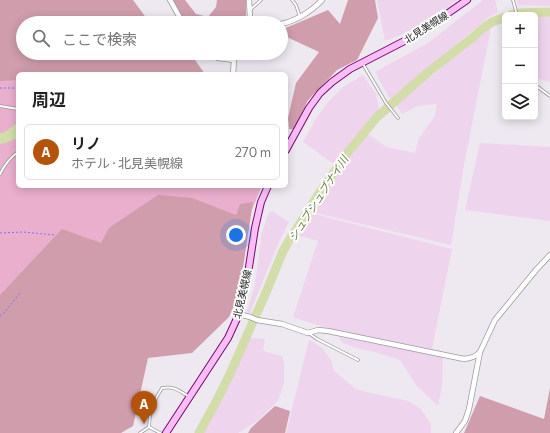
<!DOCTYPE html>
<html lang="ja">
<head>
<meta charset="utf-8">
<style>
  body { margin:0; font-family:Commissioner,"Noto Sans JP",sans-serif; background:#f2f2f2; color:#222 }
  .controls { position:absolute; right:12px; top:12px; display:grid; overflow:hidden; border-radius:6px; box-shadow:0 2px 10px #0003 }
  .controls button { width:36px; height:36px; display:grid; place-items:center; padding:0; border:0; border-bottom:1px solid #e0e0e0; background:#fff; color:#222; font:20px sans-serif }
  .you { position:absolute; left:236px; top:235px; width:14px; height:14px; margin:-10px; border:3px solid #fff; border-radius:50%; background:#1a73e8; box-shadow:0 0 0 6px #1a73e833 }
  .badge { display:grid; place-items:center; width:26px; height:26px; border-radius:50%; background:#b45309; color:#fff; font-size:13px; font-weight:700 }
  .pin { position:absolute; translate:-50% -33px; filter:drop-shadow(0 1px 2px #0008) }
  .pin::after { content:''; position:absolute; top:21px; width:14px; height:12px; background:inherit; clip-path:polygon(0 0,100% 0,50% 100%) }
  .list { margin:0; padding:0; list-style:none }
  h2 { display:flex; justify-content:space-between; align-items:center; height:52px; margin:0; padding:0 16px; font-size:17px }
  h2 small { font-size:13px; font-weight:400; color:#767676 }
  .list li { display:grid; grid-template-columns:26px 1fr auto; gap:12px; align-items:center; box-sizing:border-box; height:56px; margin:0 8px 8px; padding:0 8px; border:1px solid #e0e0e0; border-radius:6px }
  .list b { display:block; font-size:15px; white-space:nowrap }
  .list p { margin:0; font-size:13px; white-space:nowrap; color:#767676 }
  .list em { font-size:13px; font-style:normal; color:#767676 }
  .icon { flex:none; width:22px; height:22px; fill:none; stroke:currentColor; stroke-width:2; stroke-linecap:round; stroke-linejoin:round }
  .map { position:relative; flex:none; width:550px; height:433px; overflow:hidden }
  .search { position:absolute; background:#fff; box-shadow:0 2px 10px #0003; left:16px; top:16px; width:272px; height:44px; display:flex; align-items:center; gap:10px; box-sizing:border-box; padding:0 14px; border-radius:22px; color:#767676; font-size:15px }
  .panel { position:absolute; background:#fff; box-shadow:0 2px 10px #0003; left:16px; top:72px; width:272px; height:116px; border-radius:6px }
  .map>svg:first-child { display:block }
  .farmland { fill:#efd4ed }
  .grass { fill:#eaafcc }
  .forest { fill:#cf9dac }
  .water { fill:#d2dda9 }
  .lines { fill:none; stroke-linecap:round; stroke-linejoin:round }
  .river { stroke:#d2dda9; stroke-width:9 }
  .lane-casing { stroke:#9b9b9b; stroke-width:3.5 }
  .street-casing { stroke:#9b9b9b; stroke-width:6 }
  .secondary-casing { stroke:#79076d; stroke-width:8 }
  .path { stroke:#7f72f8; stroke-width:1; stroke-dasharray:2 2; stroke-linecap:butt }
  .lane { stroke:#fff; stroke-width:2 }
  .street { stroke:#fff; stroke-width:4.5 }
  .secondary { stroke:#f9bef6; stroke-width:6 }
  .labels { text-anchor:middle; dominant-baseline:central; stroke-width:4; stroke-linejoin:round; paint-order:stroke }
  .street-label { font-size:10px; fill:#212121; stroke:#fff }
  .water-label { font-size:11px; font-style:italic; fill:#5f803c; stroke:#fff }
</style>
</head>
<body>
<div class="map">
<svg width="550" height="433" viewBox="0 0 550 433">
  <rect width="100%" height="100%" fill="#eee8f1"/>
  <path class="farmland" d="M377 0H457L442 12 411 31 385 41Z
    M483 0H495L498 12 489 17 390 99 375 72 428 43Z
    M517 0H550V6L518 5Z
    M550 15V82L535 78V16Z
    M491 28 464 165 451 245 311 212 342 167 368 134 386 147 415 153 419 138 435 116 437 104 418 106 402 114 396 104Z
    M363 75 376 94 379 109 335 165 303 142 315 120 329 101 343 87Z
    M480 143 550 147V221L465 210Z
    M272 211 289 222 278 244 250 313 247 311 255 285 262 232 269 213Z
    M310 213 452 249 432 349 330 329 293 317 318 241 297 235Z
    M338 337 443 356 442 387 438 406 416 385 400 360 375 352 356 348 343 343Z
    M249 338 265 339 263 351 282 356 284 362V383L278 401 257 421 238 433H203Z
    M309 340 322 348 331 360 334 371 356 389 371 393 408 401 421 409 431 424V433H286Z"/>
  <path class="grass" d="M0 58 18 74V186H262L248 219 0 325Z"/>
  <path class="forest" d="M0 0H133L150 23H23V53H197L195 60 205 74H18V80L0 81Z
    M170 0H185L196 14 208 17 216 7 217 0H246V15L242 23H157L178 20Z
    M348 0H375L378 18 357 60 337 70 308 100 294 129H289L288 118 296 83 319 52 289 38 281 30 328 10 340 24Z
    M158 195 192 198 236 215 240 204 253 202 244 261 237 299 229 317 192 353 148 358 133 426 121 433H0V295L62 229 101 243 109 228Z
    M550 388V433H464L480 396 544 419Z
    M275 406 290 411 285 433H248L251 428Z"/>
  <path class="water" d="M18 124V138L5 143 0 144V133C7 133 11 125 18 124Z"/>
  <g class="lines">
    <path class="river" d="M511 15 520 13 550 12
      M199 433 216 402 229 376 267 290 283 251 291 237 296 230 322 189 349 151 377 117 427 73 472 38 482 29 492 22 505 17"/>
    <g class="lane-casing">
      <path id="lane" d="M292 0 296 5 300 17
        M513 0 517 15
        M251 9 261 0
        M363 64 386 103 398 118
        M535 85 550 96
        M0 106 18 109
        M0 174C4 166 11 157 18 152
        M310 334 317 339 358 360
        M149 427C149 413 154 400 162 388 174 386 178 390 188 396
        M140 433 149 427 160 433"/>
    </g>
    <g class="street-casing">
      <path id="street" d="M170 0 183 23
        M250 18 260 23
        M248 23 250 18 249 0
        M281 24C296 21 312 11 322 0
        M207 53 218 58 234 60
        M233 74 234 60 237 53
        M239 314 250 317 257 320 282 324 308 333 318 330 328 331 464 359C471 358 475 357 480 352
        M456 433 465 421 469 409 480 352 495 320 536 270 550 255"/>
    </g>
    <g class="secondary-casing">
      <path id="secondary" d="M286 150 309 108 320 93 332 82 350 69 418 34 467 0
        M166 433 228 338 239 314 249 267 255 228 261 202 268 186"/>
    </g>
    <path class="path" d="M0 88H18
      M0 233 23 232 55 235
      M0 316 5 312 20 293"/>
    <use href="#lane" class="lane"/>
    <use href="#street" class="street"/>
    <use href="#secondary" class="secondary"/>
  </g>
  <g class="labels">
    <g class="street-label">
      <text transform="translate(426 27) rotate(-32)">北見美幌線</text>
      <text transform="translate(242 294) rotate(-77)">北見美幌線</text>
    </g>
    <g class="water-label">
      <text transform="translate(318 198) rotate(-57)">シュブシュブナイ川</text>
    </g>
  </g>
</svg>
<div class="controls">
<button>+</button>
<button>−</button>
<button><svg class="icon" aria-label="layers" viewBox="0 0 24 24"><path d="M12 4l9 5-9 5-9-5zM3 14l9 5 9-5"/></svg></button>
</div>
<div class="you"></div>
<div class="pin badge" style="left:144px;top:424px">A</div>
<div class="search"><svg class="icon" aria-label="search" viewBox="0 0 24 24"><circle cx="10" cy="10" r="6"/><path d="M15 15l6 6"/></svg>ここで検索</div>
<section class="panel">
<h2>周辺<small></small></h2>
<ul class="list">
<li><span class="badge">A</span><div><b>リノ</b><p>ホテル · 北見美幌線</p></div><em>270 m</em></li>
</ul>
</section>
</div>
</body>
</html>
